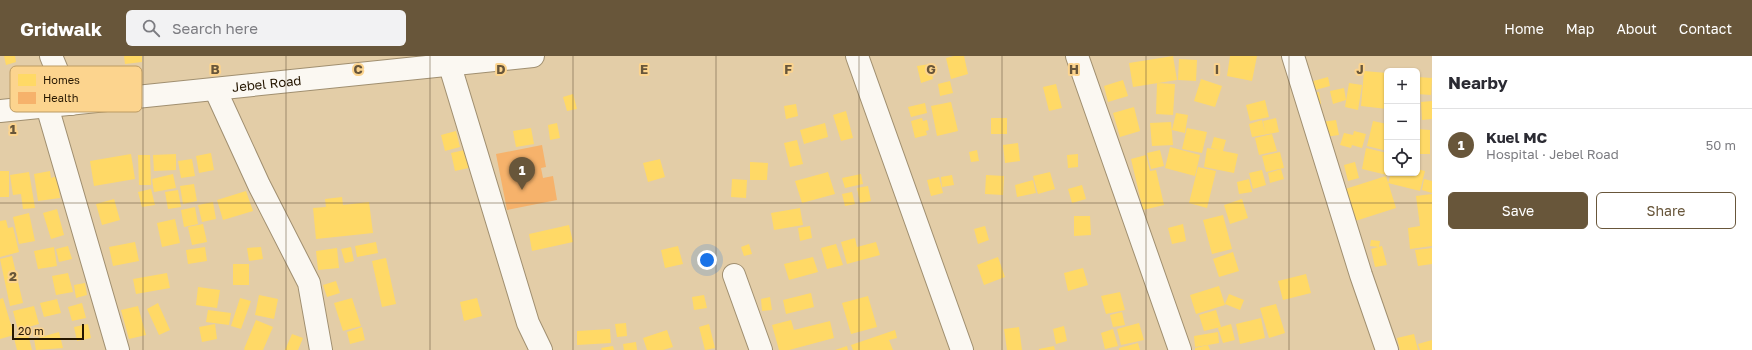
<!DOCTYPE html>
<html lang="en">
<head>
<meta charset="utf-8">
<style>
  body { margin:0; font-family:"Golos Text",sans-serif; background:#f2f2f3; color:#2b2b33 }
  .controls { position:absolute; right:12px; top:12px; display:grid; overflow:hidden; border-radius:6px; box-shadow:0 1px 3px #0004 }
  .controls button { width:36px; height:36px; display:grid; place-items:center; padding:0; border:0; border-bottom:1px solid #e1e1e2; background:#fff; color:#2b2b33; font:20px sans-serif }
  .scale { position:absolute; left:12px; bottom:10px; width:72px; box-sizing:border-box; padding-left:4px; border:2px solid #251600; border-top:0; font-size:11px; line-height:14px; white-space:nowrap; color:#251600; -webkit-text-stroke:3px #fcd48e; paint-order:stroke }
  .you { position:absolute; left:707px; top:204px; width:14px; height:14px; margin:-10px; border:3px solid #fff; border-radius:50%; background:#1a73e8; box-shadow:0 0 0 6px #1a73e833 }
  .badge { display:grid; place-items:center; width:26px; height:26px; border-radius:50%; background:#68563a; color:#fff; font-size:13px; font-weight:700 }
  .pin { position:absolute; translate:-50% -33px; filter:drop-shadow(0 1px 2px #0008) }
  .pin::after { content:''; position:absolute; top:21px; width:14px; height:12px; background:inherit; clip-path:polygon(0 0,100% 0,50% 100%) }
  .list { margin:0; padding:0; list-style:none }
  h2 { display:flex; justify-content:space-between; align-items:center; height:52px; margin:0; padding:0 16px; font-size:17px }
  h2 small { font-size:13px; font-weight:400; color:#7c7c81 }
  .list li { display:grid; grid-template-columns:26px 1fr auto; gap:12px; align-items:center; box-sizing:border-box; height:72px; padding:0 16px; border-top:1px solid #e1e1e2 }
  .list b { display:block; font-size:15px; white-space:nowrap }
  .list p { margin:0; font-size:13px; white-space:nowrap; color:#7c7c81 }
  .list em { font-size:13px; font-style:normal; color:#7c7c81 }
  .actions { display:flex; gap:8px; padding:12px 16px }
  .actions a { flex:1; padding:9px 0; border:1px solid #68563a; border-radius:6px; text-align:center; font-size:14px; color:#68563a }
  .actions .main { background:#68563a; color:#fff }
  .icon { flex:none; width:22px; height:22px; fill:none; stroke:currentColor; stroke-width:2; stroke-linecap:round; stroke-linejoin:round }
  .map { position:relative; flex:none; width:1432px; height:294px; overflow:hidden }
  header { display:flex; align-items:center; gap:24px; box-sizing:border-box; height:56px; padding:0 20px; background:#68563a; color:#fff }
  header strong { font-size:19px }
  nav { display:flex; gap:22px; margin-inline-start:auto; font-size:14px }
  .search { width:280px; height:36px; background:#f2f2f3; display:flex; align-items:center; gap:10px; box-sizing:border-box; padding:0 14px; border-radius:6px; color:#7c7c81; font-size:15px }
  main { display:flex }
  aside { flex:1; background:#fff }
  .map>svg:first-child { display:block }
  .homes { fill:#ffd966 }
  .health { fill:#f6b26b }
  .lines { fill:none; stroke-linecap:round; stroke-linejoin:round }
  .minor-casing { stroke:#a08f70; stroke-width:24 }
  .secondary-casing { stroke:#a08f70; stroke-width:24 }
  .minor { stroke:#fbf8f2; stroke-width:22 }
  .secondary { stroke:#fbf8f2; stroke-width:22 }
  .grid { fill:none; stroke:#68563a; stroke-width:1; stroke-opacity:0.55 }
  .labels { text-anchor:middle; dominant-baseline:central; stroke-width:4; stroke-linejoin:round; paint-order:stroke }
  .street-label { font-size:13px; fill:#251600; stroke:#fcd48e }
  .key { fill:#fcd48e; stroke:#bc9b63; stroke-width:1 }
  .key-label { font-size:11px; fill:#251600 }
  .grid-label { font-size:13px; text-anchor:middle; font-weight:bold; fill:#68563a; stroke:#fcd48e; stroke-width:4; stroke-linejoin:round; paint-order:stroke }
</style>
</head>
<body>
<header>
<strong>Gridwalk</strong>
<div class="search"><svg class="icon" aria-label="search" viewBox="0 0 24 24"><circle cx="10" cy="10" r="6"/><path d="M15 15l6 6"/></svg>Search here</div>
<nav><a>Home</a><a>Map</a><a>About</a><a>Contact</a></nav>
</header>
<main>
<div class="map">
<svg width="1432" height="294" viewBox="0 0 1432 294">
  <rect width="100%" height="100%" fill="#e3cda7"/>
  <path class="homes" d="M4 0H15L16 6 6 9Z
    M124 0H142V6L125 8Z
    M954 0H964L968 18 951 23 946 2Z
    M1173 0 1177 24 1133 31 1129 7Z
    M1230 0H1257L1252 25 1227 20Z
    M1179 3 1197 4 1196 25 1178 24Z
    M930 8 933 23 921 27 917 10Z
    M1364 15 1387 17V53L1361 50Z
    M1328 21 1330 30 1308 36 1306 27Z
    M1417 21 1432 22 1431 39 1417 38Z
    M1201 23 1222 30 1215 51 1194 45Z
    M1123 24 1128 40 1108 46 1104 30Z
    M950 25 953 37 940 40 938 28Z
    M1157 27 1175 28 1173 59 1156 58Z
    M1349 27 1362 29 1358 54 1345 51Z
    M1056 28 1062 52 1049 55 1043 31Z
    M1344 32 1346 44 1333 48 1330 35Z
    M1319 36 1321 48 1309 51 1306 38Z
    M573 38 577 53 567 55 563 41Z
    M1265 44 1269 61 1250 65 1246 49Z
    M1432 45V63L1422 64 1421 46Z
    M951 46 958 75 937 80 931 50Z
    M925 47 927 57 911 61 908 51Z
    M796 48 798 60 786 63 784 50Z
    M1134 51 1140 75 1120 81 1113 57Z
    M846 55 853 82 841 85 833 59Z
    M1176 57 1188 59 1185 77 1172 74Z
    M922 62 923 65 927 64 929 74 926 75 927 79 915 82 911 65Z
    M991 62H1007V78H991Z
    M1276 62 1279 76 1252 81 1249 68 1262 64 1265 76 1263 65Z
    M1336 64 1339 79 1325 81 1322 66Z
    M1373 65 1387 68V95L1367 90Z
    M1171 66 1173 89 1152 90 1150 67Z
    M557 67 560 82 550 84 548 69Z
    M825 67 828 81 804 88 800 74Z
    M531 72 534 88 516 91 513 75Z
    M1187 72 1207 76 1202 97 1182 93Z
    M1417 73 1430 74V98H1417Z
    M456 75 460 91 445 95 441 79Z
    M1354 75 1366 78 1362 92 1352 89 1351 92 1340 89 1344 77 1353 79Z
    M1272 78 1277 95 1259 99 1255 82Z
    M1214 81 1226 84 1223 95 1238 98 1234 117 1204 111 1207 92 1219 94 1211 92Z
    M797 84 803 108 790 111 784 87Z
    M1018 87 1020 105 1005 107 1003 89Z
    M1170 91 1200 99 1195 120 1165 112Z
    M1366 92 1387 97V119L1362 113Z
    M469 93 473 111 455 115 451 97Z
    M977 94 979 105 971 106 969 96Z
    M1160 94 1164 110 1151 113 1147 97Z
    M1280 96 1284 112 1266 116 1262 100Z
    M211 97 214 114 199 117 196 100Z
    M131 98 135 123 94 130 90 105Z
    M176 98V114L154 115 153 99Z
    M1078 98V111L1068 112 1067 99Z
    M138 99H150L151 129H139Z
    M1146 99 1150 115 1156 114 1164 149 1143 154 1131 103Z
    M192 103 195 120 181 122 178 105Z
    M660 103 665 121 648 126 643 107Z
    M750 106 768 107 767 124H750Z
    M1355 106 1359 122 1348 125 1344 109Z
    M1198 111 1216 115 1207 152 1189 147Z
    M1281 113 1284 123 1270 127 1268 117Z
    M1417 113 1425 115 1420 135 1388 127 1391 117H1417Z
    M1262 114 1266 129 1253 133 1249 117Z
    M0 115H9V141H0Z
    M50 115 51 122 57 120 60 142 38 145 34 118Z
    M29 116 35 152 23 153 21 138 13 139 10 119Z
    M828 116 835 138 802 147 795 125Z
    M1050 116 1055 133 1038 138 1033 120Z
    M173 118 176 132 154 136 152 123Z
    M861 118 863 128 845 132 842 122Z
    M952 119 954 129 942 131 941 121Z
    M986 119 1004 120 1003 139 985 138Z
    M1386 120 1396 152 1349 167 1339 135Z
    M939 121 943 137 931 140 927 124Z
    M732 123 747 124 746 142 731 141Z
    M1249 123 1252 136 1239 138 1237 126Z
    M1424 123 1432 125V137L1422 134Z
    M1033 124 1036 137 1017 141 1015 129Z
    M194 128 197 145 183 148 180 130Z
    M1082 129 1086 143 1072 147 1068 133Z
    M868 130 871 145 860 147 857 132Z
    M151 133 155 149 142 151 138 136Z
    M178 134 181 151 168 153 165 136Z
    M246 135 253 155 223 164 217 144Z
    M852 136 855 148 845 150 842 138Z
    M1432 138V190L1410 193 1408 172 1420 170 1416 140Z
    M342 141 343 149 369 146 373 177 316 183 313 152 326 151 325 143Z
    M114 143 120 164 102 169 96 148Z
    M1242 143 1248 162 1230 168 1224 149Z
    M213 146 216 163 202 166 198 149Z
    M195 151 198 168 184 171 181 154Z
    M800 152 803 169 774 174 771 157Z
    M57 153 64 179 51 183 43 157Z
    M29 157 35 185 19 188 13 161Z
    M1223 159 1232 193 1212 198 1203 164Z
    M1074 160H1090L1091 179 1074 180Z
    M175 163 180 187 162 191 157 167Z
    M6 164 8 172 13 171 19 196 0 201V165Z
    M203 168 207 186 192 189 188 171Z
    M1183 168 1186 185 1172 188 1168 172Z
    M569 169 573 186 532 195 529 178Z
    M810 170 812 182 800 185 798 172Z
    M985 170 989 184 978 188 974 173Z
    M855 182 857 191 876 186 880 199 847 208 841 186Z
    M1371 184 1380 185 1379 191 1370 190Z
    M135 186 139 205 113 210 109 191Z
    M376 186 378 197 357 201 355 190Z
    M749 188 752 198 744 200 741 191Z
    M836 188 843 209 827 213 821 192Z
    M68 190 72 203 59 206 56 193Z
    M678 190 683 208 665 212 661 194Z
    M1382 190 1387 209 1375 211 1371 193Z
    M54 191 57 210 38 213 34 195Z
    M205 191 207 205 188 208 186 194Z
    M261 191 263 203 249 205 247 192Z
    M351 191 354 205 345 207 341 193Z
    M337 192 339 212 318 214 316 195Z
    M1432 192V208L1418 210 1415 194Z
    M1233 196 1239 215 1219 221 1213 203Z
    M12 200 23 247 10 250 0 203Z
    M813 201 818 216 789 224 784 208Z
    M998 201 1005 221 984 229 977 209Z
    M386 202 396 248 382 251 372 205Z
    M233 208H249V229H233Z
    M1083 212 1088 229 1068 235 1064 217Z
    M68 217 73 236 56 239 52 220Z
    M167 217 170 232 136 238 133 223Z
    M1306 218 1311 237 1283 244 1278 225Z
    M336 225 340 237 327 241 323 229Z
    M85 227 87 239 76 242 74 229Z
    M1219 230 1225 249 1196 258 1190 239Z
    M198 231 220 234 217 252 196 249Z
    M1120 236 1125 254 1106 258 1101 240Z
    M811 237 814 251 786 258 783 244Z
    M1229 238 1244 244 1240 254 1225 248Z
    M259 239 278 243 274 263 255 259Z
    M704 239 707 252 694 254 692 241Z
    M868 240 877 271 851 278 842 247Z
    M770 241 772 254 762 255 761 243Z
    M3 242 14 279 0 283V243Z
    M240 242 251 245 241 273 231 270Z
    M352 242 361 270 343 275 334 247Z
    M477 242 482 260 464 265 460 246Z
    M57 243 61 257 44 261 40 247Z
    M82 247 86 262 72 265 68 251Z
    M158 247 170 274 159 279 147 253Z
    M1276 248 1285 277 1269 282 1260 252Z
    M34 250 39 268 18 274 13 255Z
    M138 250 146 279 129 283 121 254Z
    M208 254 231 257 229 269 206 266Z
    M1216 254 1221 271 1204 275 1199 259Z
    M1122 256 1125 269 1113 271 1110 259Z
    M1261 262 1265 282 1240 288 1236 268Z
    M256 264 273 271 263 294H245L244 293Z
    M791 264 794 274 830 265 834 282 789 294H779L772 269Z
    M626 267 627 280 617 281 615 268Z
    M1139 267 1144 284 1121 289 1117 273Z
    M88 268 91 282 77 285 74 271Z
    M215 268 217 283 202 286 199 271Z
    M709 268 715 292 705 294 699 271Z
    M1231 268 1235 284 1223 287 1218 272Z
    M1064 270 1067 285 1056 288 1053 273Z
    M362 271 365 284 350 288 347 276Z
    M1019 271 1022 294H1007L1004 273Z
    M610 273 611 287 577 289V275Z
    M1113 273 1118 290 1105 293 1101 277Z
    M667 274 673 291 663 294H647L643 282Z
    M895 274 897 282 889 284 893 294H853L851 289Z
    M59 276 63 292 36 294 34 283Z
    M1218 276 1219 287 1208 289 1210 294H1195V292L1208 289 1195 291 1194 280Z
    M28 278 32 294H17L14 282Z
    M292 278 303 282 298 294H285Z
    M1414 278 1418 294H1400L1397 282Z
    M1432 284V294H1420L1418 288Z
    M636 286 637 294H624L623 288Z
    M1138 287 1140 294H1119V292Z
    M613 290 614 294H602L601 292Z
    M847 290 848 294H835Z
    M1054 290 1055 294H1039V293Z"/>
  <path class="health" d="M542 89 546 111 541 112 543 122 553 120 557 144 507 154 496 98Z"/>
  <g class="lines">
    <g class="minor-casing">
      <path id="minor" d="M51 0 71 48
        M447 0 528 267 541 294
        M857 0 962 294
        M1077 0 1180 294
        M1293 0 1361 219 1387 294
        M215 33 259 129 309 227 321 294
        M47 50 118 294
        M734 219 761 294"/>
    </g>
    <g class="secondary-casing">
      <g id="secondary">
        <path id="s1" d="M0 55 533 0"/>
      </g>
    </g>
    <use href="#minor" class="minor"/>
    <use href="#secondary" class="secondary"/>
  </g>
  <path class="grid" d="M143 0V294M286 0V294M430 0V294M573 0V294M716 0V294M859 0V294M1002 0V294M1146 0V294M1289 0V294M0 147H1432"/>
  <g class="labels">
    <g class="street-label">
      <text stroke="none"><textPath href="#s1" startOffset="268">Jebel Road</textPath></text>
    </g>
  </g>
  <rect x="10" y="10" width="132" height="46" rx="6" class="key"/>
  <rect x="18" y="18" width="18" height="12" fill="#ffd966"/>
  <rect x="18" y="36" width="18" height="12" fill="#f6b26b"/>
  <g class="key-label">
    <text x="43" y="28">Homes</text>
    <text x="43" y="46">Health</text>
  </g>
  <g class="grid-label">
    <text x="215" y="18">B</text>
    <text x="358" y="18">C</text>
    <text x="501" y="18">D</text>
    <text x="644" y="18">E</text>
    <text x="788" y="18">F</text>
    <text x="931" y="18">G</text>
    <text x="1074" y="18">H</text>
    <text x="1217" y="18">I</text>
    <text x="1360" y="18">J</text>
    <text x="13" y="78">1</text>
    <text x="13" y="225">2</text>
  </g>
</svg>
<div class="controls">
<button>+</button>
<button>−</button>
<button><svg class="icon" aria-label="locate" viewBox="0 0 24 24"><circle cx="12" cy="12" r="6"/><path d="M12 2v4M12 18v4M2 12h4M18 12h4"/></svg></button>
</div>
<div class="scale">20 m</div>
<div class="you"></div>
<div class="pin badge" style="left:522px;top:134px">1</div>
</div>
<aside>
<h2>Nearby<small></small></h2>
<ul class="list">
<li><span class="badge">1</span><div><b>Kuel MC</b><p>Hospital · Jebel Road</p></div><em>50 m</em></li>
</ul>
<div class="actions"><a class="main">Save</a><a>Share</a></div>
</aside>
</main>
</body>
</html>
